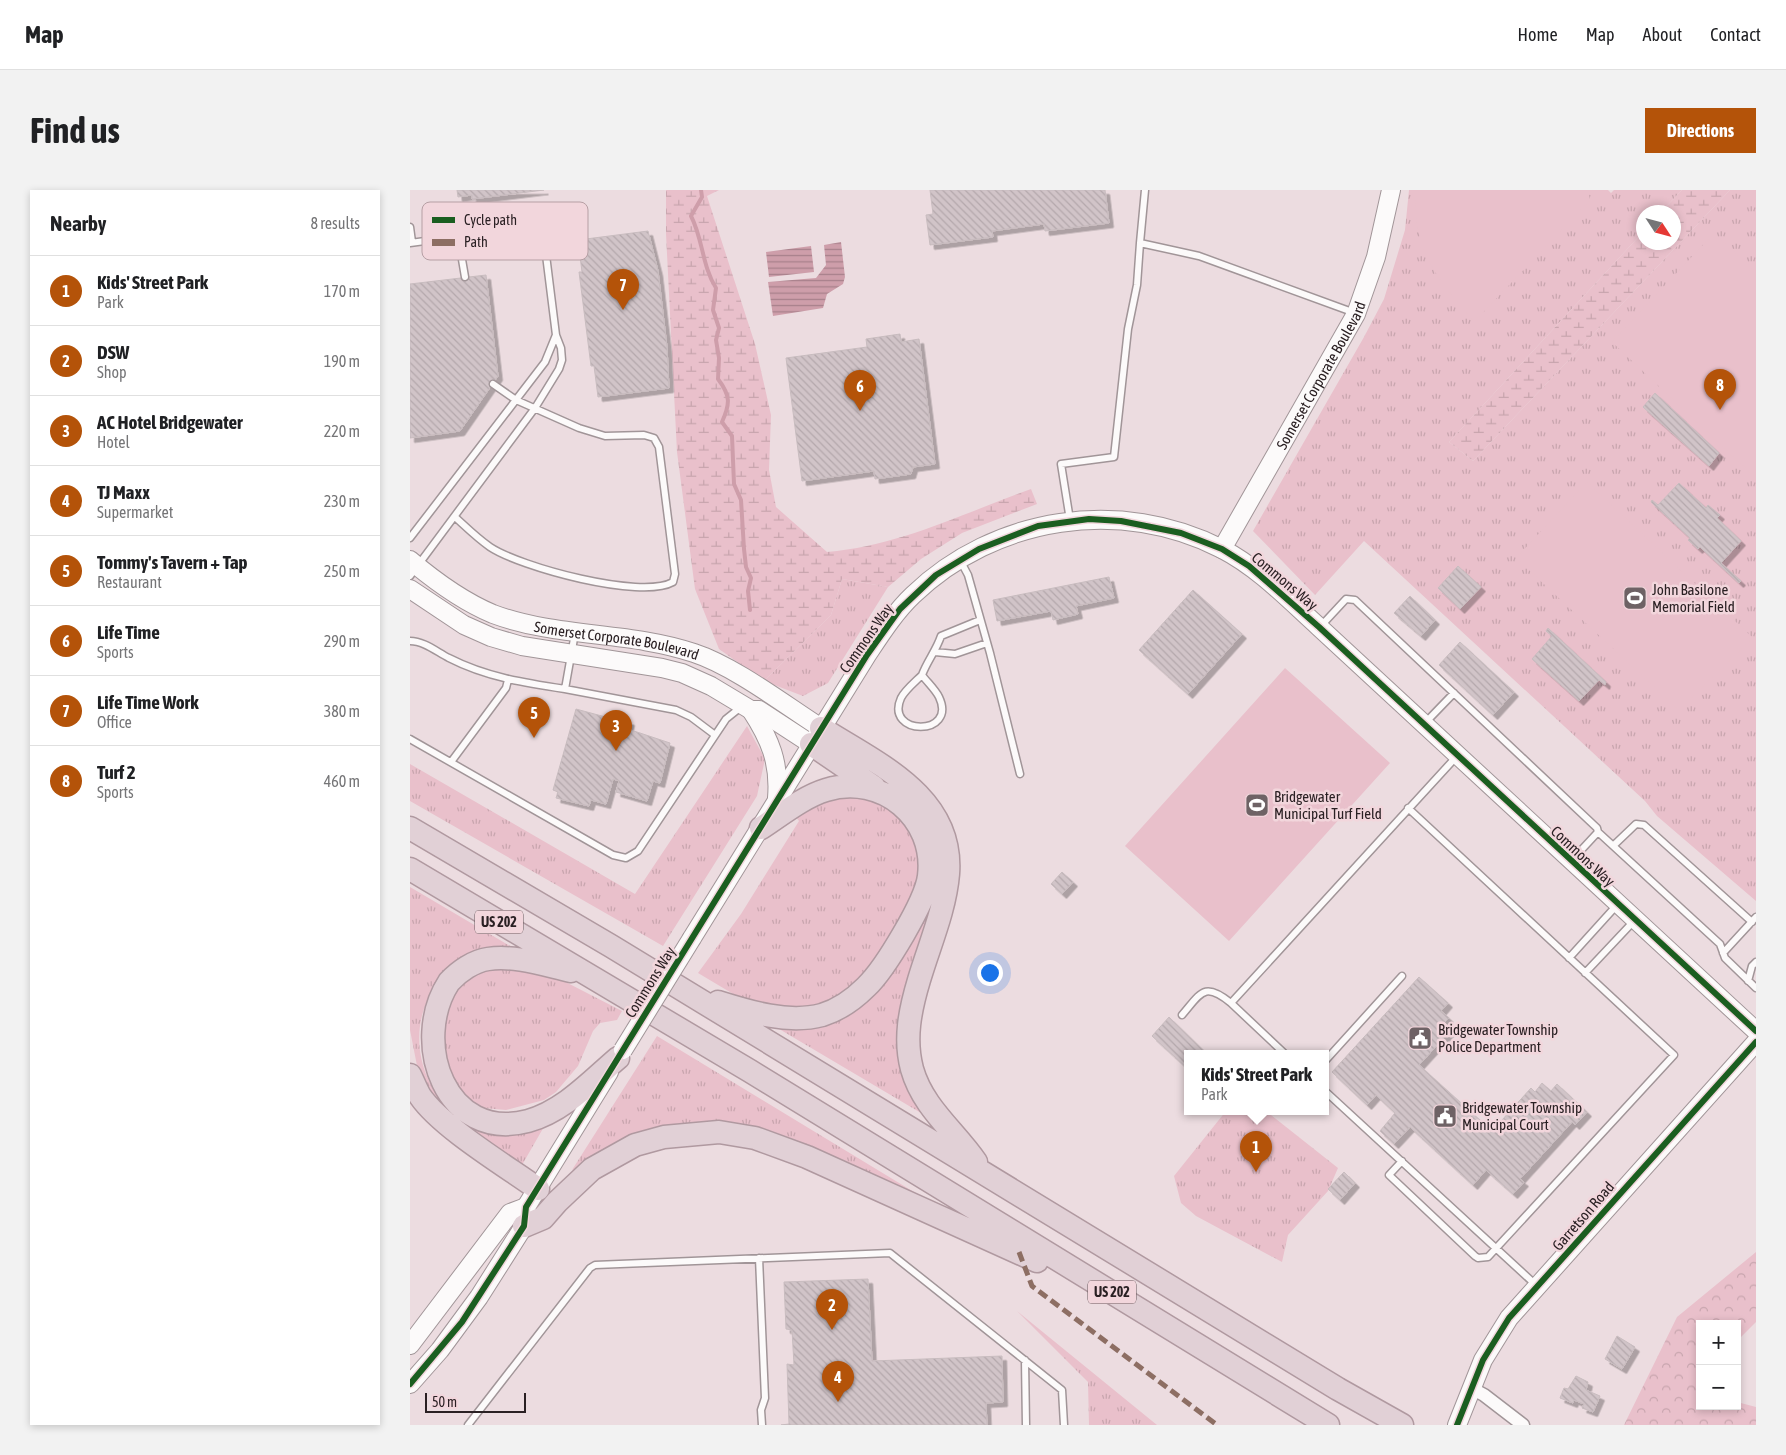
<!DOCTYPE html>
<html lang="en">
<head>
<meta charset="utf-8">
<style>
  body { margin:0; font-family:"Asap Condensed",sans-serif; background:#f2f2f2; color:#202124 }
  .controls { position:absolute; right:15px; bottom:15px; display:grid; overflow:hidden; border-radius:0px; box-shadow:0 2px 8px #0003 }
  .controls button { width:45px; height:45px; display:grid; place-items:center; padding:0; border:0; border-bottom:1px solid #e0e0e0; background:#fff; color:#202124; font:25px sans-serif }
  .compass { position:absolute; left:1226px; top:15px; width:45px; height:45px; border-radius:50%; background:#fff; box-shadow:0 2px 8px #0003; rotate:126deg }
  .scale { position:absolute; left:15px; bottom:12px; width:101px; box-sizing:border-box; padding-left:5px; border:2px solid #2a2023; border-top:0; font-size:14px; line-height:18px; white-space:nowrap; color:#2a2023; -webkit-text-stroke:4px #f2d6dc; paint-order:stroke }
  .you { position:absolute; left:579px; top:782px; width:18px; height:18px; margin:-12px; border:4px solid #fff; border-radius:50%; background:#1a73e8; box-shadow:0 0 0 8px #1a73e833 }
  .badge { display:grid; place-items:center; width:32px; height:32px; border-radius:50%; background:#b45309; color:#fff; font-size:16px; font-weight:700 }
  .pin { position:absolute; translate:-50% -41px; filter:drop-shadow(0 1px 2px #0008) }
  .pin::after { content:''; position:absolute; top:26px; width:18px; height:15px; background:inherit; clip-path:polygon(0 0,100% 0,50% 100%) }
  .popup { position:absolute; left:774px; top:860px; width:145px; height:65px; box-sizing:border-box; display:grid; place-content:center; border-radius:0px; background:#fff; filter:drop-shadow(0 1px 4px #0005); font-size:16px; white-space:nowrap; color:#757577 }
  .popup b { font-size:19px; color:#202124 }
  .popup::after { content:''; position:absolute; left:50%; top:100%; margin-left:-10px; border:10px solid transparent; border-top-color:#fff }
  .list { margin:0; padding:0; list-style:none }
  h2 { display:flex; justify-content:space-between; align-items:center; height:65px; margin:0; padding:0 20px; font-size:21px }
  h2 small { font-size:16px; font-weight:400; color:#757577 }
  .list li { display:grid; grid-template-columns:32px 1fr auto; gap:15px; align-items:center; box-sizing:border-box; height:70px; padding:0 20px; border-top:1px solid #e0e0e0 }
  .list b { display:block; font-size:19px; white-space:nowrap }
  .list p { margin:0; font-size:16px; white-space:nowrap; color:#757577 }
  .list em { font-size:16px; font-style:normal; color:#757577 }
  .map { position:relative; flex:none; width:1346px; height:1235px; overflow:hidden; border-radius:0px }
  header { display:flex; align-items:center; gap:30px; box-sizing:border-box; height:70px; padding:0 25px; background:#fff; border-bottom:1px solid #e0e0e0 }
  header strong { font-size:24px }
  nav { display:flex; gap:28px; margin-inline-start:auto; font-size:18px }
  .intro { display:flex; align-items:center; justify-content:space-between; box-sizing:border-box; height:120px; padding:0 30px }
  h1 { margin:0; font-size:35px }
  .button { padding:12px 22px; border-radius:0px; background:#b45309; color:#fff; font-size:18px; font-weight:700 }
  main { display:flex; gap:30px; padding:0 30px }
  aside { flex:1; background:#fff; border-radius:0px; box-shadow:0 2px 8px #0003 }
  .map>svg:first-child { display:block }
  .grass { fill:url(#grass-tufts) }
  .forest { fill:url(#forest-crowns) }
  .wetland { fill:url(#wetland-marsh) }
  .garden { fill:#e9c0cb }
  .water { fill:url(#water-rules) }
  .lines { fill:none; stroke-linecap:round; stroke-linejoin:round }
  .stream { stroke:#ce9eaa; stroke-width:4 }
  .building { fill:url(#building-back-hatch); stroke:#c8bcbf; filter:url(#shadow) }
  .lane-casing { stroke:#a19598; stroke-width:9 }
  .street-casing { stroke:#a19598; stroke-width:15 }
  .secondary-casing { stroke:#a19598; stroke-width:20 }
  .highway-casing { stroke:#b099a0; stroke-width:25 }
  .lane { stroke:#fcfafa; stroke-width:6 }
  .street { stroke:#fcfafa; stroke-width:12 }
  .secondary { stroke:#fcfafa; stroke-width:18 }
  .highway { stroke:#e1d0d6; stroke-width:22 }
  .secondary-bridge-casing { stroke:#a19598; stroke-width:20; stroke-linecap:butt }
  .secondary-bridge { stroke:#fcfafa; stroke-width:18 }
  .quiet { stroke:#8d6e63; stroke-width:5; stroke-dasharray:10 5; stroke-linecap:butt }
  .cycleway-casing { stroke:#f2d6dc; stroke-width:9 }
  .cycleway { stroke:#1b5e20; stroke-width:6 }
  .labels { text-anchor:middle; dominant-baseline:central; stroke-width:5; stroke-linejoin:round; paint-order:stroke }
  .shield { fill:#f2d6dc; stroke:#66575a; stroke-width:1 }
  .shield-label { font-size:14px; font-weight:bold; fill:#2a2023 }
  .street-label { font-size:15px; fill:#2a2023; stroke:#f2d6dc }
  .poi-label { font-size:15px; fill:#2a2023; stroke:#f2d6dc; text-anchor:start }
  .key { fill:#f2d6dc; stroke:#b69fa4; stroke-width:1 }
  .key-label { font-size:14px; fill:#2a2023 }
</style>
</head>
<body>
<header>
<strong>Map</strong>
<nav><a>Home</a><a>Map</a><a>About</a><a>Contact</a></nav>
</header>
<div class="intro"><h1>Find us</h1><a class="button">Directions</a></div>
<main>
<aside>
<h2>Nearby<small>8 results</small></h2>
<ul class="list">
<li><span class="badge">1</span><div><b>Kids' Street Park</b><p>Park</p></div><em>170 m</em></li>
<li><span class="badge">2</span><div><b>DSW</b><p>Shop</p></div><em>190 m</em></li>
<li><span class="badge">3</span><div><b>AC Hotel Bridgewater</b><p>Hotel</p></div><em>220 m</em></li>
<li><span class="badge">4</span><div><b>TJ Maxx</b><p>Supermarket</p></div><em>230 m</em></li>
<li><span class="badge">5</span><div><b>Tommy's Tavern + Tap</b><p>Restaurant</p></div><em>250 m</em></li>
<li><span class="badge">6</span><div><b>Life Time</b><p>Sports</p></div><em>290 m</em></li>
<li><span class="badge">7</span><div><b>Life Time Work</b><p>Office</p></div><em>380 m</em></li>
<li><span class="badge">8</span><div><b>Turf 2</b><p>Sports</p></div><em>460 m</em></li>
</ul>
</aside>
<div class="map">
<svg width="1346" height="1235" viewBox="0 0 1346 1235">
  <defs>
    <pattern id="grass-tufts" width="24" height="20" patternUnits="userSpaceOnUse" patternTransform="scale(1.25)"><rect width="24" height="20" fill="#e9c0cb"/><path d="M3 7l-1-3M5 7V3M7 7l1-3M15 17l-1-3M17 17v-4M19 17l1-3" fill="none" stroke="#c8a5ae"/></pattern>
    <pattern id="forest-crowns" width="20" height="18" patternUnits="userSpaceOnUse" patternTransform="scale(1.25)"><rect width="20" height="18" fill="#e9c0cb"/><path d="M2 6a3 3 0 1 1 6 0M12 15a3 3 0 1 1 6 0" fill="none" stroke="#c8a5ae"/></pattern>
    <pattern id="wetland-marsh" width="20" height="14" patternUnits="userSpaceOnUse" patternTransform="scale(1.25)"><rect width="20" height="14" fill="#e9c0cb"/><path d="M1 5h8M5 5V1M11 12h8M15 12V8" fill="none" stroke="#c8a5ae"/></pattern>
    <pattern id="water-rules" width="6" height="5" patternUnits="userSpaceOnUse" patternTransform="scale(1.25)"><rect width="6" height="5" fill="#ce9eaa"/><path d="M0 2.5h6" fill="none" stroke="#a7808a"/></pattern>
    <pattern id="building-back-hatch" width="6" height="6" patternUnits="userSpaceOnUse" patternTransform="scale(1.25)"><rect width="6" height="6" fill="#d1c4c8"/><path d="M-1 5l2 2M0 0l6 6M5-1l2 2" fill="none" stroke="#b4a8ac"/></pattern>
    <filter id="shadow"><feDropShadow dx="4.5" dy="4.5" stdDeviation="0" flood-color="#0004"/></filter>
  </defs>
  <rect width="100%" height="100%" fill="#ecdce0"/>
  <path class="grass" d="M999 0H1198L1201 3 1204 0H1272L1251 22H1234L1233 42 1039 252 1063 271 1320 0H1346V711L1247 626 1235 611 954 351 905 405 843 341 954 147 974 109 995 40Z
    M432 389 478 397 418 493 393 506 354 491 421 425Z
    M337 536 355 569 347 606 253 756 0 611V574L225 704Z
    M445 602 493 626 511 668 508 700 452 793 424 811 389 823 345 817 288 783 331 724 389 631 385 626 396 616Z
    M0 697 107 760C93 766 33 788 26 795 22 799 19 806 17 811 0 850 12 893 41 922L135 935 112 975 30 918 9 886 0 840Z
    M530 699 492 815 511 923 359 833H408Z
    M82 776 142 785 212 821 207 830 190 833 183 841 168 876 146 902 134 910 96 920 63 917 49 908 23 840 55 788Z
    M247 846 527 1016 369 946 246 941 162 980Z
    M816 921H856L928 978 918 1001 878 1045 872 1072 786 1026 771 1013 764 986Z
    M607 1121 747 1235H679L678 1192Z"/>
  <path class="forest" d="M1346 1062V1132L1327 1151V1134H1290V1216H1327V1212L1346 1217V1235H1214L1267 1127Z"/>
  <path class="wetland" d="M256 0H309L297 6 345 154 361 225 359 280 366 317 417 362C489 356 554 323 621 299L627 314 552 343 511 369 478 397 432 389 421 425 354 491 309 459 285 399 267 262 256 44Z
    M1272 0H1320L1063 271 1039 252 1233 42 1234 52H1264V22H1251Z"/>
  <path class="garden" d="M1005 0H1178L1180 10 1064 132C1026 86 1004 64 1005 0Z
    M1304 43 1346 82V288L1202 152Z
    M1177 292 1343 448 1269 520 1106 368Z
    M875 478 980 573 819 751 715 656Z"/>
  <path class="water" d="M431 52 435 87 433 94 417 104 413 118 363 126 358 92 406 88 416 75 414 55Z
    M401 56 404 82 359 87 356 62Z"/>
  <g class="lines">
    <path class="stream" d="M291 0 292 7 281 26C293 49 292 76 306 98L303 120 309 138 306 150 309 168 308 189C321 206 320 214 312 232L322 246 324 294 331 310 334 359 336 377 341 388 338 401 340 420"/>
  </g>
  <path class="building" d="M47 0H134L62 9V5L48 7Z
    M520 0H695L699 33 635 41 634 34 582 41 583 47 520 55 516 25 523 24Z
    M238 41 248 81 257 157 259 198 188 207 184 176H181L169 82H172L168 50Z
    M76 85 88 186 50 241 0 248V94Z
    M490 144 491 152 509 149 525 274 503 277 501 284 465 289 464 281 392 291 376 168 457 157 456 149Z
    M1245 203 1309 263 1299 276 1233 217Z
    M1269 293 1296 318 1298 315 1310 325 1307 328 1331 351 1311 373 1331 391 1329 393 1290 357 1288 359 1278 350 1280 348 1241 312 1242 310 1248 315Z
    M1048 376 1071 397 1050 419 1028 398Z
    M699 387 704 408 666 416 668 424 643 430 641 421 587 431 583 410Z
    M783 400 832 444 778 504 729 460Z
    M1000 406 1025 430 1011 446 984 423Z
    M1138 438 1196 492 1195 495 1189 490 1169 511 1122 469 1142 446 1136 441Z
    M1050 452 1104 502 1083 525 1029 475Z
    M166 519 203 529 204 527 220 531 218 539 260 553 250 593 243 591 237 611 206 602 209 591 203 589 196 614 181 610 179 616 146 608 148 602 143 600Z
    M652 682 663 692 652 704 641 694Z
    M1009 787 1038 813 1031 821 1039 828 1034 833 1042 839 1009 875 1082 941 1121 898 1125 902 1132 893 1141 901 1147 894 1177 922 1165 935 1162 932 1110 989 1114 992 1103 1004 1076 980 1063 995 1000 937 984 954 970 941 985 923 966 905 957 915 922 882Z
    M759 827 796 863H777V878L742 846Z
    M934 982 945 993 930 1010 918 999Z
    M458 1089 462 1171 592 1166 593 1212 576 1213 577 1235H371L379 1234 377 1174 384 1175 382 1140 376 1139 374 1092Z
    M1207 1146 1225 1157 1212 1179 1195 1169Z
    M1166 1186 1178 1192 1176 1200 1190 1206 1183 1222 1172 1218 1174 1214 1164 1210 1163 1213 1150 1208 1154 1198 1158 1199Z"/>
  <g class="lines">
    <g class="lane-casing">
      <path id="lane" d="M0 37 2 52
        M48 46 55 87
        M0 53 110 38C124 38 130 44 135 57L146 145 151 158 152 170 149 179 125 218 0 386
        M730 53 735 0
        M45 327C56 337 67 348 80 357 110 377 231 410 263 392L265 384 249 257 244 248 234 245 195 246 169 238 106 210 83 194
        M660 330 651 274 704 267 718 139 727 95 730 53 789 66 945 123
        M0 348 135 172 146 145
        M550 370 558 385 580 463 610 584
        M910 437 936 409 945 410 1187 638 1188 642 1162 670
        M0 451C14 451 27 462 39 468 76 487 115 493 155 499L165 443
        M525 462 545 464 577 453
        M512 485C517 492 525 499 529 507 548 547 474 546 491 508 495 500 505 492 512 485Z
        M512 485C517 471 526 461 531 446L570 430
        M155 499 266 520 281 527 305 545
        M1015 533 1044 503
        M0 549 203 665 216 668 228 661 316 529 331 517
        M41 572 96 498 98 490
        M1188 642 1310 754 1315 768 1346 798
        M1203 656 1226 634 1234 635 1342 732
        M1313 763 1346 727
        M1159 768 1207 715
        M1175 783 1224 731
        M1338 791 1342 776 1346 772
        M772 825C791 803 794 791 821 813
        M874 863 821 813 1047 566
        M915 871 992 786
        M915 901 1127 1096
        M992 971 979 985 1065 1066 1068 1068 1078 1067 1264 865 998 618
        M349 1068 355 1208 351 1220 352 1235
        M615 1170 616 1235
        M58 1235 180 1078 185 1075 480 1063 652 1200 654 1235"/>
    </g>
    <g class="street-casing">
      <path id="street" d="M1061 1198 1074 1205 1113 1235"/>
    </g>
    <g class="secondary-casing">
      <g id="secondary">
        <path id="s1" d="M812 359 946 124 966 67 981 0"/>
        <path id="s2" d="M0 370C26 392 52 411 83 424 147 448 219 441 284 463 324 476 375 515 411 538"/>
        <path d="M0 399 54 435 81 447 112 456 252 478 272 483 301 496 341 520H349L401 554"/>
        <path d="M341 520C360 549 370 573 367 608"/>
        <path d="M282 748 457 465C471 444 485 422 503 405 585 326 711 307 812 359 849 378 879 410 909 437L1346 841"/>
        <path d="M0 1155 100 1023 116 1017"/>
        <path d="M0 1194 30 1160 69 1107 114 1036 116 1017 199 882"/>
        <path d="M1047 1235 1073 1170 1099 1128 1346 852"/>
      </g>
    </g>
    <g class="highway-casing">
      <path id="highway" d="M411 538C466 573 544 606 538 684 535 720 519 756 509 790 500 820 494 849 502 879 513 918 545 941 566 972
        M401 554 464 597
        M0 638 201 756 928 1199 992 1235
        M0 679 340 881 918 1235
        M161 781C134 775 105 765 78 769 64 771 49 781 39 792 0 852 36 953 118 931 154 921 181 891 208 868
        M308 812C340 822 378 834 412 825 428 820 444 809 456 797 475 779 516 711 519 686 526 628 472 583 416 600 393 607 371 625 351 638
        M0 885C3 891 6 899 10 906 31 937 96 976 128 999
        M114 1036 133 1028 147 1012 182 979 225 955 254 947 309 942 345 948 397 967 627 1071"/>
    </g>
    <use href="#lane" class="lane"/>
    <use href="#street" class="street"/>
    <use href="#secondary" class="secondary"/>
    <use href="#highway" class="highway"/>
    <g class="secondary-bridge-casing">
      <path id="secondary-bridge" d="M213 860 282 748"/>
    </g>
    <use href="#secondary-bridge" class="secondary-bridge"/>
    <path class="quiet" d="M609 1062 622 1096 807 1235"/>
    <g class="cycleway-casing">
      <path id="cycleway" d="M0 1194 52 1132 114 1036 116 1017 457 465 490 419 526 385 569 359 628 336 679 329 711 331 771 343 812 359 839 376 909 437 1346 841
        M1047 1235 1073 1170 1099 1128 1346 852"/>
    </g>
    <use href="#cycleway" class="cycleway"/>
  </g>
  <defs>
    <g id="stadium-square" transform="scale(1.25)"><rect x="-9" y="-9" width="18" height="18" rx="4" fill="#6e6265" stroke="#f2d6dc"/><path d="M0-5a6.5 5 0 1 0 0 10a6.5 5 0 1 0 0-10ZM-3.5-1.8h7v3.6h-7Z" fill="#fff"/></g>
    <g id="civic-square" transform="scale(1.25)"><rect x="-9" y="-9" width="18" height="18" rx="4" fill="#6e6265" stroke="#f2d6dc"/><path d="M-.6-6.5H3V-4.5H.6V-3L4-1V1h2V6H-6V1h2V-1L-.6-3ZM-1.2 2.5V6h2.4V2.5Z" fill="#fff"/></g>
  </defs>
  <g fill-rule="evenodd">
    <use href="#stadium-square" x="1225" y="408"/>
    <use href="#stadium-square" x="847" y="615"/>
    <use href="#civic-square" x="1010" y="848"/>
    <use href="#civic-square" x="1035" y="926"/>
  </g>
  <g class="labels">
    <g class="shield">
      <rect x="65" y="720.5" width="48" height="23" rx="4"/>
      <rect x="678" y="1090.5" width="48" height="23" rx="4"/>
    </g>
    <g class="shield-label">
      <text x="89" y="732">US 202</text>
      <text x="702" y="1102">US 202</text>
    </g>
    <g class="street-label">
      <text stroke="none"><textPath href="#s1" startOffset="200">Somerset Corporate Boulevard</textPath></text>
      <text transform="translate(875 391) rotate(40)">Commons Way</text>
      <text transform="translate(456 448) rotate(-55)">Commons Way</text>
      <text stroke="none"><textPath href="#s2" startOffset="226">Somerset Corporate Boulevard</textPath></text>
      <text transform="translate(1173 666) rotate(43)">Commons Way</text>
      <text transform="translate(240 792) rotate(-58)">Commons Way</text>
      <text transform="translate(1173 1026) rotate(-49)">Garretson Road</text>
    </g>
    <g class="poi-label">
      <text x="1242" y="399">John Basilone<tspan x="1242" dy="17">Memorial Field</tspan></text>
      <text x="864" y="606">Bridgewater<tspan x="864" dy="17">Municipal Turf Field</tspan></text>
      <text x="1028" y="839">Bridgewater Township<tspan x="1028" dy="17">Police Department</tspan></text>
      <text x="1052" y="917">Bridgewater Township<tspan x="1052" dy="17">Municipal Court</tspan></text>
    </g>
  </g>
  <rect x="12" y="12" width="166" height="58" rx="8" class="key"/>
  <rect x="22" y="27" width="23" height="6" fill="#1b5e20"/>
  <rect x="22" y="49" width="23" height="7" fill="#8d6e63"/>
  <g class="key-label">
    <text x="54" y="35">Cycle path</text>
    <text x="54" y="57">Path</text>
  </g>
</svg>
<div class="controls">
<button>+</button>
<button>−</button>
</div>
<svg class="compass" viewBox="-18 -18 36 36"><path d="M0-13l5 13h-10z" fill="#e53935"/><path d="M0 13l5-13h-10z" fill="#757577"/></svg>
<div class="scale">50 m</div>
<div class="you"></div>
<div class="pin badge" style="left:846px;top:982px">1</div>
<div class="popup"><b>Kids' Street Park</b>Park</div>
<div class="pin badge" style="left:422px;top:1140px">2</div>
<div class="pin badge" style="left:206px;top:561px">3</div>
<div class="pin badge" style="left:428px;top:1212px">4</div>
<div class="pin badge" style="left:124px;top:548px">5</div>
<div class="pin badge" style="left:450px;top:221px">6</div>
<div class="pin badge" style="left:213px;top:120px">7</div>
<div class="pin badge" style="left:1310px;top:220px">8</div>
</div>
</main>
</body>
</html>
